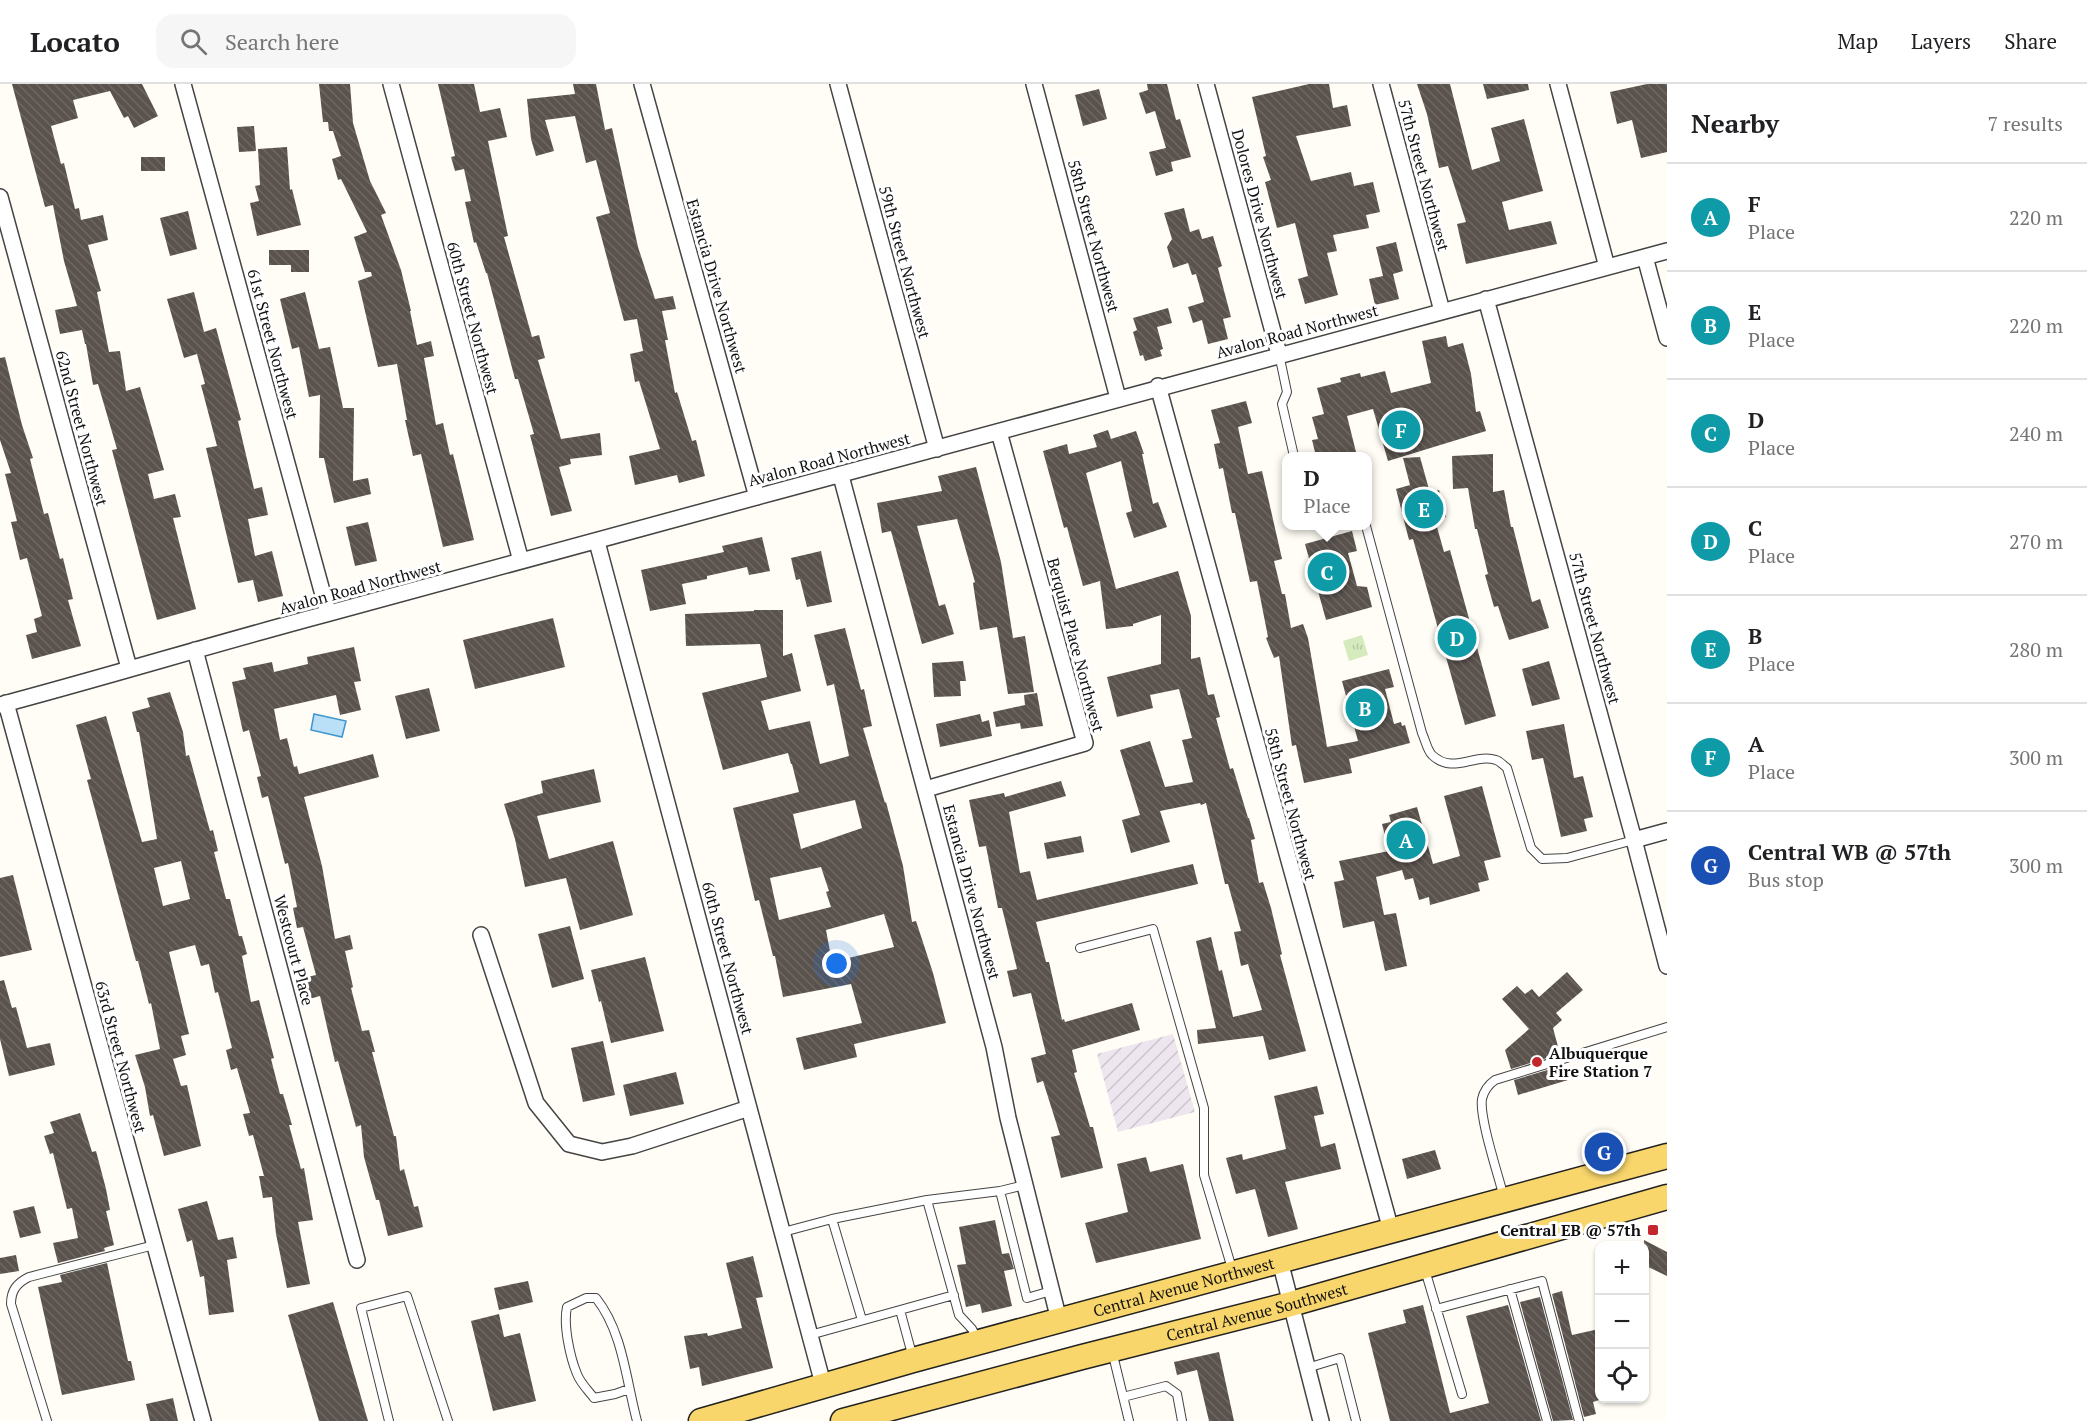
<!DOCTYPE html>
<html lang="en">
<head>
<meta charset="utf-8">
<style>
  body { margin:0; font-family:"PT Serif",serif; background:#f6f6f6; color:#202124 }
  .controls { position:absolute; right:18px; bottom:18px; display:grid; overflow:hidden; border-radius:12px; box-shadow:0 2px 4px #0004 }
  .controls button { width:54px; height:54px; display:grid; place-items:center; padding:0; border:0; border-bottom:2px solid #e0e0e0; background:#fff; color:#202124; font:30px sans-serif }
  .you { position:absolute; left:837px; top:880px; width:21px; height:21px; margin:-15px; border:4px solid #fff; border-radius:50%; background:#1a73e8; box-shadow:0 0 0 9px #1a73e833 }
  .badge { display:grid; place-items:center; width:39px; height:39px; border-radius:50%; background:#c4262e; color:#fff; font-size:20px; font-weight:700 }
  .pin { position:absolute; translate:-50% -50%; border:3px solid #fff; box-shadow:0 2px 6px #0006 }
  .popup { position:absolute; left:1282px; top:368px; width:90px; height:78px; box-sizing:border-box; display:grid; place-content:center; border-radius:12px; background:#fff; filter:drop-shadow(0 2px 4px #0005); font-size:20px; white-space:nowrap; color:#757577 }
  .popup b { font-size:22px; color:#202124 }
  .popup::after { content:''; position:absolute; left:50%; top:100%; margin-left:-12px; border:12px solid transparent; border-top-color:#fff }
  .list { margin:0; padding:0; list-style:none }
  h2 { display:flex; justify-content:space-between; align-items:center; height:78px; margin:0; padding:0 24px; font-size:26px }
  h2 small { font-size:20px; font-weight:400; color:#757577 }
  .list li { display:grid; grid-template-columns:39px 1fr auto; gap:18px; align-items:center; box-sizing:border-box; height:108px; padding:0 24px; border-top:2px solid #e0e0e0 }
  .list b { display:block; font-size:22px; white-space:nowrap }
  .list p { margin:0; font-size:20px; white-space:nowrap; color:#757577 }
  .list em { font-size:20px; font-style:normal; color:#757577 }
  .icon { flex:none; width:33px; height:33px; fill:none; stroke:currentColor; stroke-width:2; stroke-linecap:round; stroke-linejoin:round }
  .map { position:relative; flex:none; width:1667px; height:1337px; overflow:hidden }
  header { display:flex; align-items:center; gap:36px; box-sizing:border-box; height:84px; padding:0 30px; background:#fff; border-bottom:2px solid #e0e0e0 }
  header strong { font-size:28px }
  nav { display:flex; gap:33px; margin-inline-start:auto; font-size:21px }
  .search { width:420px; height:54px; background:#f6f6f6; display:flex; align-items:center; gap:15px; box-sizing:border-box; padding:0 21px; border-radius:18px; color:#757577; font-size:22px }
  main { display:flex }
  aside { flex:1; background:#fff }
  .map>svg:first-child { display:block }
  .industrial { fill:url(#industrial-furrows) }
  .park { fill:url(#park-tufts) }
  .water { fill:#b9e0f7; stroke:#3f96cf; stroke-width:1.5 }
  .building { fill:url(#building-back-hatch); fill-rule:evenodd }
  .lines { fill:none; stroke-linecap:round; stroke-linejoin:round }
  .lane-casing { stroke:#444; stroke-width:10 }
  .street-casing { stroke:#444; stroke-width:18 }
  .primary-casing { stroke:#222; stroke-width:27 }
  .lane { stroke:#fff; stroke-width:8 }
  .street { stroke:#fff; stroke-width:15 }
  .primary { stroke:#f9d66b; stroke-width:24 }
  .poi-dot { fill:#c4262e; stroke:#fff; stroke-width:2 }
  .labels { text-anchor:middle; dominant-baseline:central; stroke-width:6; stroke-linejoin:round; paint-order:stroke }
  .street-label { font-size:16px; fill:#111; stroke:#fff }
  .poi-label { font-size:16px; font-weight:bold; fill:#111; stroke:#fff; text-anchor:start }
</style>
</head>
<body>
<header>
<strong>Locato</strong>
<div class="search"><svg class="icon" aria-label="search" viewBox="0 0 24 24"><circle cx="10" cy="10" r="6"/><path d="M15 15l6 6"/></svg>Search here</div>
<nav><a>Map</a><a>Layers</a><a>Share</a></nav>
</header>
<main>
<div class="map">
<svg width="1667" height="1337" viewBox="0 0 1667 1337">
  <defs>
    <pattern id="industrial-furrows" width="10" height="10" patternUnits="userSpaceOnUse" patternTransform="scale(1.5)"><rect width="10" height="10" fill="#eee6ef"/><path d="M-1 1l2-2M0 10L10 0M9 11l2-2" fill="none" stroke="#cbc4cc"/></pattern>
    <pattern id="park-tufts" width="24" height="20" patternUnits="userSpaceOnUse" patternTransform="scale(1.5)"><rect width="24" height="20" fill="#d5ebbd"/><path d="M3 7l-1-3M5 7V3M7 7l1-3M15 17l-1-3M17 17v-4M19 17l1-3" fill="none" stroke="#b6c8a1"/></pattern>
    <pattern id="building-back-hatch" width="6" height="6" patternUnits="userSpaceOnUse" patternTransform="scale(1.5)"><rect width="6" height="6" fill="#5a524d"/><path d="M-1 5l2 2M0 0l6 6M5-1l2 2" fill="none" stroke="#6d6662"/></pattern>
  </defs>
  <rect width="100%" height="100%" fill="#fffdf5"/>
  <path class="industrial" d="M1173 950 1195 1028 1118 1048 1097 970Z"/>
  <path class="park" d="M1362 551 1368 571 1349 577 1343 557Z"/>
  <path class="water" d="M314 630 346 637 342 653 311 646Z"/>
  <path class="building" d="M12 0H142L158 32 134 44 128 32 124 34 110 7 73 16 78 34 51 42 61 80 64 79 75 125 79 124 81 136 103 131 108 156 88 161 101 207 97 208 109 268 120 267 126 307 140 303 164 386 148 390 154 415 175 410 181 433 173 434 196 525 157 536 112 366 117 365 98 300 93 301 86 260H85L82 246 60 250 55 226 77 222 64 177 53 121 45 123Z
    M319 0H350L353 39 370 97 386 129 381 131 401 186 411 227H410L417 261 431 257 434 272 424 274 436 341 443 339 450 371 453 370 474 456 443 463 421 370 413 372 405 336H407L397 280 378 283 358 197 372 192 371 188H365L354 153 367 148 341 95 338 96 332 75 341 72 333 47H329L328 38H323Z
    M438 0H474L480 28 500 24 507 53 488 57 508 152 504 153 532 253 539 251 545 274 538 276 561 355 600 349 602 371 570 375 571 380 559 383 572 427 551 432 530 351 534 350 518 295H515L487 189H486L476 158 474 159 465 118 471 117 464 85 455 87 451 73 455 72Z
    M573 0H596L605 46 612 44 638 163 655 215 673 212 676 225 662 227 668 256H665L675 309 677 308 692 357 696 356 705 392 679 399 677 391 635 401 629 372 660 365 639 297 635 298 630 270 643 267 637 235 624 237 596 133 610 129 596 76 586 79 575 32 545 36 554 67 536 72 531 55 527 15 575 10Z
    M1147 0H1167L1176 36 1180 35 1191 73 1171 78 1173 87 1156 92 1149 68 1166 64 1155 27 1146 30 1139 9 1148 6Z
    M1309 0H1329L1333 24 1347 21 1351 42 1296 52 1311 97 1351 88 1354 102 1373 98 1380 128 1366 131 1369 144 1333 151 1337 167 1327 169 1338 211 1305 220 1298 195 1308 192 1295 139 1277 144 1265 98 1271 96 1263 73 1266 72 1252 13Z
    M1417 0H1450L1472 86 1500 77 1491 44 1524 35 1543 107 1502 118 1509 146 1551 137 1557 160 1466 180 1457 140 1466 138 1448 82 1439 84 1427 30Z
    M1483 0H1528L1529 6 1487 15Z
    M1647 0H1667V68L1641 74 1632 36 1617 40 1610 8Z
    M1099 5 1107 35 1083 42 1075 11Z
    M254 42 256 67 239 68 237 43Z
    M287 63 290 106 292 105 301 141 257 152 250 119 259 117 255 102 260 101 258 65Z
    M141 73H165V87H141Z
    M1184 124 1190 148 1199 145 1202 155 1213 152 1222 182 1218 184 1231 233 1223 235 1228 255 1208 260 1202 236 1193 239 1188 223 1204 218 1196 190 1192 191 1188 179 1173 184 1167 163 1172 155 1164 129Z
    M188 127 197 165 170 172 160 134Z
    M1396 158 1403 187 1393 190 1399 215 1375 221 1369 195 1383 192 1376 163Z
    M269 166H309V188H291V181H269Z
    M194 208 204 248 216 244 241 336 238 337 254 405 262 403 268 431 248 435 255 472 272 467 283 512 258 518 253 496 238 499 206 364 217 362 201 301 205 300 197 270 184 274 167 215Z
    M305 208 319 265 330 263 343 324H354L353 397 368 394 371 410 334 419 324 374H319L320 311 309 313 299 263 292 265 280 215Z
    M1168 224 1172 239 1157 243 1163 265 1160 266 1162 272 1145 277 1143 271 1140 272 1133 248 1137 246 1133 234Z
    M1446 252 1448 263 1463 259 1471 290 1476 328 1480 327 1486 347 1388 377 1373 325 1347 332 1357 372H1316L1312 356 1318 355 1312 333 1324 330 1317 304 1341 298 1340 294 1360 289 1361 293 1385 287 1391 309 1431 299 1422 257Z
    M5 273 22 341 33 374 30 375 44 430 48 429 60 475 63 474 73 515 68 516 81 562 32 575 26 551 37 548 34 535 42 532 27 474 20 476 11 438 17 437 5 390 11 389 0 356V274Z
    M1246 317 1252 339 1238 343 1248 390 1262 387 1282 475 1274 477 1282 510H1285L1291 544 1303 540 1308 554 1327 663 1358 657 1342 597 1389 585 1394 603 1385 605 1394 640 1401 638 1402 642 1405 641 1410 659 1349 675 1352 689 1304 699 1296 661 1292 662 1279 572 1274 574 1266 554 1268 553 1257 497 1250 498 1235 429H1232L1223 384 1219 385 1214 360 1220 359 1211 326Z
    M1108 346 1111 355 1136 347 1144 370H1142L1153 420 1158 418 1167 443 1134 454 1126 429 1132 427 1121 377 1086 389 1116 505 1178 487 1191 532V575L1200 573 1208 611 1214 610 1220 633 1216 634 1230 685 1233 684 1248 734H1249L1255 755 1251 756 1259 799 1263 798 1271 824 1282 870 1280 871 1306 967 1269 976 1263 952 1198 960 1197 946 1216 944 1196 857 1211 853 1219 887 1222 886 1233 933 1262 926 1248 880 1241 882 1234 848 1241 847 1228 800H1225L1206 719 1201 721 1200 719 1160 727 1170 758 1131 769 1122 736 1140 731 1120 666 1150 657 1165 703 1193 698 1182 656 1192 654 1179 605 1150 611 1153 624 1117 633 1107 593 1161 580V531L1133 540V542L1106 545 1100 497 1083 502 1067 443 1064 444 1043 367 1067 360 1069 370 1097 363 1093 351Z
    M1493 370V408L1504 406 1511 443H1513L1532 518 1540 515 1549 544 1509 556 1498 522 1494 523 1485 491 1488 490 1477 445H1475L1468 404 1453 405 1452 372Z
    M1420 373 1430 409 1439 406 1446 433 1435 436 1444 468 1450 466 1496 632 1465 641 1413 455 1409 456 1396 405 1410 401 1403 374Z
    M976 383 1001 478 1013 554 1025 552 1034 608 1008 610 997 543 980 546 973 499 975 498 957 435 917 442 939 522 945 520 954 550 922 560 891 447 882 449 877 419 942 407 938 392Z
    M368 438 377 477 355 482 346 443Z
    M1352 447 1357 467 1348 469 1357 502 1367 503 1372 523 1326 536 1305 460Z
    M762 453 770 487 749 491 747 483 707 492V495L682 500 686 520 650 527 641 486 724 468 722 462Z
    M821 467 832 518 807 523 800 495 796 496 791 474Z
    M754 526H783V572L792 569 801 607 761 617 769 646 810 637 820 680 849 672 834 600 827 602 814 551 845 544 861 606 864 605 872 642 863 644 885 719 886 718 903 782 912 838 916 837 933 889 946 939 854 960 857 973 804 986 796 954 862 939 851 900 783 913 775 872H773L759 816 755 817 733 724 799 708 792 680H791L788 669 723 686 702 609 767 593 760 560 686 562 685 530 754 527ZM855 716 862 744 801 765 793 730ZM821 783 829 807 826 808 831 823 779 836 770 794ZM884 830 894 863 832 878 826 846Z
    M553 534 565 583 475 605 463 556Z
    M354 563 361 597 354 598 361 626 340 631 336 611 274 625 280 656 287 654 294 683 297 682 299 690 373 670 379 693 304 713 322 782 335 855 350 851 353 865 345 867 353 903 351 904 362 947 369 946 375 968H372L394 1052H396L400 1087 404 1085 414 1123 418 1122 423 1143 388 1152 379 1116H376L364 1073 361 1041 356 1043 338 977 335 978 320 912 309 915 303 894 316 891 303 843 297 844 293 824 297 823 288 779 285 780 268 712 262 714 257 693 261 692 249 646 243 648 232 598 246 595 243 584 272 578 274 588 308 580 307 573Z
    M963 577 966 597H960L961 612 934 613 932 579Z
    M1549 577 1560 615 1532 622 1522 585Z
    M429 604 440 647 406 655 395 612Z
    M170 608 183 648 186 672 189 671 210 747 213 746 218 767 214 768 226 815H230L239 852H242L247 870 242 872 251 918 259 916 274 974 271 975 280 1010H283L292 1041H289L301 1085 304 1084 313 1136 298 1138 310 1200 287 1204 276 1150 272 1113 263 1114 259 1092H264L253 1051 249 1052 243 1030 250 1029 237 984 231 986 226 966 232 964 218 908 215 909 209 880 201 882 195 861 169 868 189 950 181 952 186 971 173 975 181 1002 187 1001 201 1062 164 1072 153 1031 150 1032 145 1003 135 971 160 965 151 919 149 920 138 877H136L87 696 91 695 76 641 106 632 142 758 157 755 139 648H137L132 628 150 623 147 614ZM181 777 190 815 163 822 154 784Z
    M1037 609 1043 642 1021 645 1020 639 996 643 993 628 1025 621 1024 611Z
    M980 630 982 638 989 636 992 652 940 663 936 640Z
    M1564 640 1574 694 1583 692 1593 733 1584 735 1587 747 1561 753 1543 674 1532 676 1526 647Z
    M594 685 601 718 537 732 549 775 613 757 633 831 580 846 566 794 525 803 515 755 504 720 543 709 541 697Z
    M1061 697 1066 712 1009 728 1020 789 1030 787 1037 816 1193 780 1198 800 1036 838 1046 878H1049L1062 936 1064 935 1065 938 1132 919 1140 946 1072 966 1077 988 1074 989 1090 1043H1093L1103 1084 1061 1094 1051 1053 1060 1051 1043 997 1037 999 1031 974 1046 970 1031 909 1013 913 1007 887 1017 885 1002 824H998L986 762 979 763 969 716 1004 709 1005 713Z
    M1482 702 1501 773 1484 777 1489 796 1478 799 1480 807 1430 821 1429 813 1419 816 1413 794 1405 796 1402 786 1376 793 1384 831 1396 829 1407 882 1385 887 1374 837 1343 844 1334 798 1344 796 1339 777 1389 767 1382 740 1391 738 1389 731 1417 723 1433 780 1460 772 1444 712Z
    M1081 752 1084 768 1047 775 1044 759Z
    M13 791 32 866 0 873V794Z
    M570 842 584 895 552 904 538 850Z
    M645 873 664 947 611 959 601 917 599 918 591 886Z
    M1567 888 1583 906 1556 929 1562 936 1553 944 1560 970 1511 985 1505 966 1529 945 1502 915 1517 902 1525 910 1532 905 1539 913Z
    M4 896 12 924 16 923 27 964 50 959 55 981 9 992 0 955V897Z
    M603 957 615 1011 583 1018 571 964Z
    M1564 981 1568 996 1518 1011 1514 996Z
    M676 988 684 1020 630 1032 623 1001Z
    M1317 1002 1324 1030 1314 1032 1321 1063 1335 1059 1341 1085 1285 1098 1298 1145 1268 1153 1255 1105 1236 1110 1226 1074 1242 1070 1243 1076 1286 1065 1274 1012Z
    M80 1029 92 1068 96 1067 106 1105 110 1126 106 1127 114 1161 104 1164 105 1167 58 1179 53 1159 78 1154 72 1124 67 1125 53 1069 50 1070 44 1052 54 1049 50 1038Z
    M1435 1066 1441 1085 1407 1095 1402 1075Z
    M1146 1073 1150 1088 1183 1080 1201 1155 1096 1179 1085 1139 1128 1128 1117 1080Z
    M207 1117 218 1156 233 1153 237 1174 227 1176 234 1228 209 1231 204 1192 200 1193 192 1156 187 1158 178 1125Z
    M34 1122 41 1149 20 1154 13 1127Z
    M995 1136 1002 1170 1009 1169 1014 1185 1004 1187 1012 1222 982 1229 980 1220 966 1223 957 1181 966 1180 959 1143Z
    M1644 1156 1667 1168V1192L1644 1181Z
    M16 1171 19 1187 0 1190V1174Z
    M753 1172 763 1213 756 1214 773 1284 702 1302 699 1283 690 1285 684 1252 707 1249 708 1252 742 1244 726 1179Z
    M107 1179 128 1277H131L135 1296 62 1311 38 1203 62 1198 60 1191Z
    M528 1197 533 1218 499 1226 494 1204Z
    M1562 1207 1572 1251 1599 1245V1316L1593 1318 1596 1330 1584 1333 1552 1210Z
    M1540 1213 1573 1336 1553 1337 1520 1218Z
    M333 1218 368 1337H319L288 1231Z
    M1423 1221 1450 1329 1489 1319 1466 1232 1508 1221 1541 1337H1390L1368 1249 1406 1239 1403 1226Z
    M499 1230 504 1253 520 1249 536 1317 493 1327 471 1237Z
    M1219 1268 1234 1337H1209L1197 1286 1177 1291 1174 1278Z
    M173 1314 178 1337H150L146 1320Z"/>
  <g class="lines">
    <g class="lane-casing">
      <path id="lane" d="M1279 270 1287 308 1282 320 1294 372
        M1366 442 1422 649C1425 655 1427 666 1432 671 1453 691 1474 669 1496 676 1500 677 1504 682 1507 684L1531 764 1542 775 1567 774 1634 756
        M1080 864 1153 845 1204 1024V1091L1233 1188
        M1000 1107 1027 1214 1051 1207
        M1504 1114C1499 1093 1479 1034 1482 1015 1484 1006 1488 1001 1495 996L1667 943
        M832 1135 927 1116
        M783 1148 832 1135 862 1236
        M1425 1186 1462 1310
        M1510 1205 1547 1337
        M1436 1225 1542 1197 1579 1337
        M810 1251 900 1226
        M977 1255 972 1245 959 1231 927 1116 1000 1107 1025 1101
        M1112 1267 1129 1337
        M913 1274 900 1226 954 1211
        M1307 1284 1340 1274 1356 1337
        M629 1305 615 1310 594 1314C588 1306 581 1300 577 1290 570 1273 563 1241 567 1223L586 1214H596C623 1248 626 1296 637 1337
        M1123 1313 1166 1302 1177 1310 1182 1337
        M47 1337 11 1220C11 1206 17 1199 29 1193L154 1161
        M389 1337 361 1224 407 1212 448 1337"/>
    </g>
    <g class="street-casing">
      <path id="street" d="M183 0 328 529
        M391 0 521 477
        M642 0 757 413
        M838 0 937 365
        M1034 0 1118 314
        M1206 0 1279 270
        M1381 0 1442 227
        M1558 0 1607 183
        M0 113 129 584
        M1645 173 1667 254
        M1486 215 1634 756 1667 882
        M1158 302 1391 1146
        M841 392 994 963 1008 1034 1059 1236
        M597 458 823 1300
        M195 566 357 1176
        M6 619 203 1337
        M0 621C109 592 217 559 326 530 773 409 1220 286 1667 167
        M926 705 1085 659 999 348
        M1634 756 1667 747
        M481 851 536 1019 569 1060 602 1068 632 1062 749 1024
        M1280 1177 1321 1337"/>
    </g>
    <g class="primary-casing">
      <g id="primary">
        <path id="s1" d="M701 1337 913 1276 1667 1072"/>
        <path id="s2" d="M843 1337 1082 1273 1291 1220 1667 1113"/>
      </g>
    </g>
    <use href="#lane" class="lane"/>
    <use href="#street" class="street"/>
    <use href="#primary" class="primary"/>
  </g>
  <g class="poi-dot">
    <circle cx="1537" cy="978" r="6"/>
    <rect x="1647" y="1140" width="12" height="12" rx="3"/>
  </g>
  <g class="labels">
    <g class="street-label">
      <text transform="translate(1424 91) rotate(75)">57th Street Northwest</text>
      <text transform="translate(1260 130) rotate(75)">Dolores Drive Northwest</text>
      <text transform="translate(1094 152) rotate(75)">58th Street Northwest</text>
      <text transform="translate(905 178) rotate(75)">59th Street Northwest</text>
      <text transform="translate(717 202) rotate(74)">Estancia Drive Northwest</text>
      <text transform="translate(473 234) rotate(75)">60th Street Northwest</text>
      <text transform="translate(1297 247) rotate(-15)">Avalon Road Northwest</text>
      <text transform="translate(273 260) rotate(75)">61st Street Northwest</text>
      <text transform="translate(82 344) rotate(75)">62nd Street Northwest</text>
      <text transform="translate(829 375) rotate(-15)">Avalon Road Northwest</text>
      <text transform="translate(360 503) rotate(-15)">Avalon Road Northwest</text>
      <text transform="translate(1595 544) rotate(75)">57th Street Northwest</text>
      <text transform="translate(1076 561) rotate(75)">Berquist Place Northwest</text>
      <text transform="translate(1291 720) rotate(75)">58th Street Northwest</text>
      <text transform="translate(972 808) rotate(75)">Estancia Drive Northwest</text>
      <text transform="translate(294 866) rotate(75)">Westcourt Place</text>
      <text transform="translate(728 874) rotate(75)">60th Street Northwest</text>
      <text transform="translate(121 973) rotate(75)">63rd Street Northwest</text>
      <text stroke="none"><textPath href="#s1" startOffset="501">Central Avenue Northwest</textPath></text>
      <text stroke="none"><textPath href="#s2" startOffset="428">Central Avenue Southwest</textPath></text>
    </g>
    <g class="poi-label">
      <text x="1549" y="969">Albuquerque<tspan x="1549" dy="18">Fire Station 7</tspan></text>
      <text x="1641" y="1146" text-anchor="end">Central EB @ 57th</text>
    </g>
  </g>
</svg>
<div class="controls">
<button>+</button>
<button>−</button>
<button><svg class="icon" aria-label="locate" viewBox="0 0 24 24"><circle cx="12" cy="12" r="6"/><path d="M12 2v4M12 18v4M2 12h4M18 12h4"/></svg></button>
</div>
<div class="you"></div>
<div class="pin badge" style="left:1406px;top:756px;background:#0f9aa8">A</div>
<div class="pin badge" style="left:1365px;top:624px;background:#0f9aa8">B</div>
<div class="pin badge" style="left:1327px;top:488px;background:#0f9aa8">C</div>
<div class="popup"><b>D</b>Place</div>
<div class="pin badge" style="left:1457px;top:554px;background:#0f9aa8">D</div>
<div class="pin badge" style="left:1424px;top:425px;background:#0f9aa8">E</div>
<div class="pin badge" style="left:1401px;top:346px;background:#0f9aa8">F</div>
<div class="pin badge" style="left:1604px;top:1068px;background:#1a4fb4">G</div>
</div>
<aside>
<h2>Nearby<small>7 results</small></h2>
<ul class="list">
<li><span class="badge" style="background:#0f9aa8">A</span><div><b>F</b><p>Place</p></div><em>220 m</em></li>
<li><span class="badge" style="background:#0f9aa8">B</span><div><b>E</b><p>Place</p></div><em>220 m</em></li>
<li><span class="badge" style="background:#0f9aa8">C</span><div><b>D</b><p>Place</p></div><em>240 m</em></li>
<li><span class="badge" style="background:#0f9aa8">D</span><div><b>C</b><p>Place</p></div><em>270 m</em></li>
<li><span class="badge" style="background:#0f9aa8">E</span><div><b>B</b><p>Place</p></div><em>280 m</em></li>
<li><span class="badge" style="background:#0f9aa8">F</span><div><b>A</b><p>Place</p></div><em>300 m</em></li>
<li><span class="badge" style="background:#1a4fb4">G</span><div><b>Central WB @ 57th</b><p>Bus stop</p></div><em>300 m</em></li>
</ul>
</aside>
</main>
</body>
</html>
